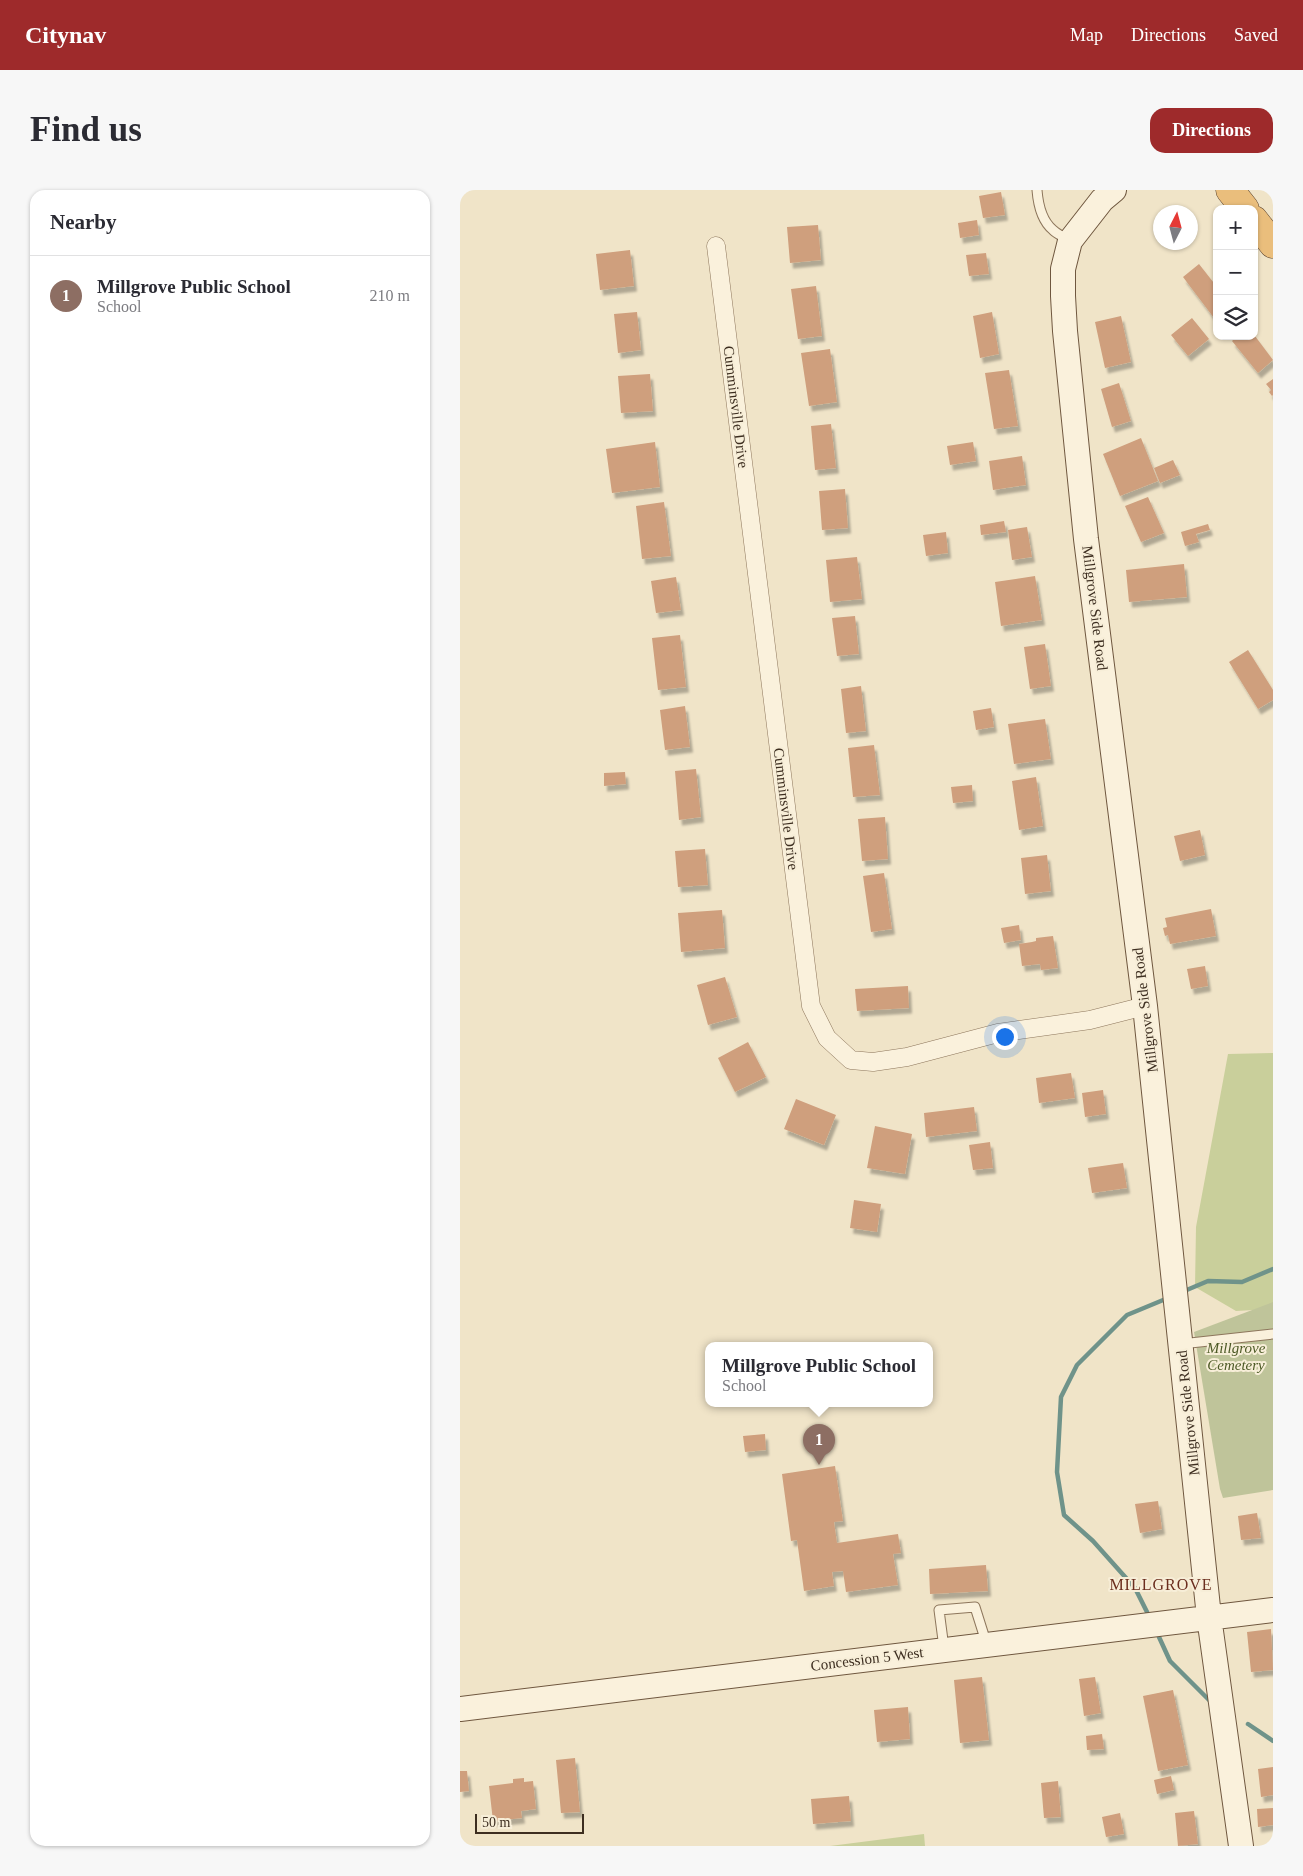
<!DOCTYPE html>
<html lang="en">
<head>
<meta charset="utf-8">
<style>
  body { margin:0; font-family:"Times New Roman",serif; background:#f7f7f7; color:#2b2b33 }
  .controls { position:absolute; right:15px; top:15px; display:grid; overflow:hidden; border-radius:10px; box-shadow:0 1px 4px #0004 }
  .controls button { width:45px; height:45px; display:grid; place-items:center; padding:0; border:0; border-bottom:1px solid #e1e1e2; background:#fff; color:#2b2b33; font:25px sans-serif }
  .compass { position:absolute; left:693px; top:15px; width:45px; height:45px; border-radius:50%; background:#fff; box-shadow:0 1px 4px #0004; rotate:6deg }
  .scale { position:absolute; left:15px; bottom:12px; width:109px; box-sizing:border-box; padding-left:5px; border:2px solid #3d2e20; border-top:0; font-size:14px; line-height:18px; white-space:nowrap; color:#3d2e20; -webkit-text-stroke:4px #f7eed8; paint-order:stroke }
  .you { position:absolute; left:544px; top:846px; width:18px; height:18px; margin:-12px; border:4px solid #fff; border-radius:50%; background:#1a73e8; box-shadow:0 0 0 8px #1a73e833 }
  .badge { display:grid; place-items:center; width:32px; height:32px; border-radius:50%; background:#9e2a2b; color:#fff; font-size:16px; font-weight:700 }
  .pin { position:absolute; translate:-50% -41px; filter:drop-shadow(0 1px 2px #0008) }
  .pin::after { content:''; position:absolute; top:26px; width:18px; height:15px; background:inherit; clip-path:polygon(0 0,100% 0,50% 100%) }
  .popup { position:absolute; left:245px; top:1152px; width:228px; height:65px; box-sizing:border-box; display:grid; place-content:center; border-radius:10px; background:#fff; filter:drop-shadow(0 1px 4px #0005); font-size:16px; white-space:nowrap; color:#7c7c81 }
  .popup b { font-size:19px; color:#2b2b33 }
  .popup::after { content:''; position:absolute; left:50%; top:100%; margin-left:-10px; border:10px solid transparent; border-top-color:#fff }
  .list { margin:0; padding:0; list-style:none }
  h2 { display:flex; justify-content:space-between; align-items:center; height:65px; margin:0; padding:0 20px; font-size:21px }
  h2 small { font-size:16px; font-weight:400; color:#7c7c81 }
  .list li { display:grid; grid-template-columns:32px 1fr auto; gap:15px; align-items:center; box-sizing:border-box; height:80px; padding:0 20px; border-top:1px solid #e1e1e2 }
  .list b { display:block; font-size:19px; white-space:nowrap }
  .list p { margin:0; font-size:16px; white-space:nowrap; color:#7c7c81 }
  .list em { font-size:16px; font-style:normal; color:#7c7c81 }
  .icon { flex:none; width:28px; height:28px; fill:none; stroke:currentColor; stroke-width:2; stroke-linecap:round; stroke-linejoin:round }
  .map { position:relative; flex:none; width:813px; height:1656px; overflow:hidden; border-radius:15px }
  header { display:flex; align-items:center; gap:30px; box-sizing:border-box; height:70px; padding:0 25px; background:#9e2a2b; color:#fff }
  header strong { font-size:24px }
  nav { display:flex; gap:28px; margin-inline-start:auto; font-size:18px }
  .intro { display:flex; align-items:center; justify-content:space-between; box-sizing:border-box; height:120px; padding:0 30px }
  h1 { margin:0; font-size:35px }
  .button { padding:12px 22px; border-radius:15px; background:#9e2a2b; color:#fff; font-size:18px; font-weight:700 }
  main { display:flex; gap:30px; padding:0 30px }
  aside { flex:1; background:#fff; border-radius:15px; box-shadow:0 1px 4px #0004 }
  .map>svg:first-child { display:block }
  .green { fill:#c9cf9b }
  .cemetery { fill:#bfc49a }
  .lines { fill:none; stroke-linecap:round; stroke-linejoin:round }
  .stream { stroke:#6f938a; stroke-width:4.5 }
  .building { fill:#cf9f7d; filter:url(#shadow) }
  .service-casing { stroke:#8d765c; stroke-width:11 }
  .minor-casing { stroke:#8d765c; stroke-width:19 }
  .secondary-casing { stroke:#6f573f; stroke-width:26 }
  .trunk-casing { stroke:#5b4430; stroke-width:29 }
  .service { stroke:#faf1dc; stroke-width:9 }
  .minor { stroke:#faf1dc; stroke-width:18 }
  .secondary { stroke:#faf1dc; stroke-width:24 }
  .trunk { stroke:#eabe7c; stroke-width:28 }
  .labels { text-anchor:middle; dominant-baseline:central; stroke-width:4; stroke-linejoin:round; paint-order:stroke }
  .street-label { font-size:15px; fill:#3d2e20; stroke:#f7eed8 }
  .park-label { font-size:15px; font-style:italic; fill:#4d5a26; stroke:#f7eed8 }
  .neighbourhood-label { font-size:16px; letter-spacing:1px; fill:#6b2e1e; stroke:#f7eed8 }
</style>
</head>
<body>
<header>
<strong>Citynav</strong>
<nav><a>Map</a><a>Directions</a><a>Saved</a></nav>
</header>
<div class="intro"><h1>Find us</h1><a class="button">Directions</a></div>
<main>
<aside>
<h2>Nearby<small></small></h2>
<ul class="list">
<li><span class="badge" style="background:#8d6e63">1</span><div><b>Millgrove Public School</b><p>School</p></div><em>210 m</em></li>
</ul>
</aside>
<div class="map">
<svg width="813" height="1656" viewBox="0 0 813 1656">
  <defs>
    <filter id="shadow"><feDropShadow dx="3" dy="5.5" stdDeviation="1" flood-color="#0004"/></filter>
  </defs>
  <rect width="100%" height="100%" fill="#f0e4c8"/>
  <path class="green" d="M813 863V1119L776 1121 735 1097 736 1037 768 864Z
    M464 1644 465 1656H370Z"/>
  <path class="cemetery" d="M813 1112V1300L763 1308 760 1299 734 1142Z"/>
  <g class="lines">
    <path class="stream" d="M722 1102 748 1091 782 1092 813 1079
      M687 1422 675 1398 633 1351 604 1325 597 1282 601 1207 617 1175 667 1125 708 1108
      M699 1447 710 1471 751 1512
      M788 1534 813 1551"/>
  </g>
  <path class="building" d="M541 2 545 25 523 28 519 6Z
    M517 30 519 45 500 48 498 33Z
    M358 35 361 70 330 73 327 37Z
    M170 60 174 96 140 100 136 64Z
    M526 63 529 84 509 86 506 65Z
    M739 74 757 97V126L754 128 723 87Z
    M356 96 362 146 338 149 331 99Z
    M177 122 181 160 158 163 154 124Z
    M532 122 539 164 520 168 513 126Z
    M661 126 671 172 645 178 635 132Z
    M732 128 749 149 728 166 711 145Z
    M777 146H795L813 170 798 183 772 151Z
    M370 159 377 212 349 216 341 163Z
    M549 180 558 236 534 239 525 183Z
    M190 184 193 221 161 223 158 186Z
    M813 189V205L812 206 809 202 811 200 806 194Z
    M659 193 671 231 652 237 641 199Z
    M371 234 376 278 355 280 351 236Z
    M681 248 698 291 660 306 643 264Z
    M195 252 200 297 152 303 146 259Z
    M513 252 516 271 490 275 487 256Z
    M562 266 566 295 533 300 529 271Z
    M713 270 720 285 700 293 694 278Z
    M385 299 388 338 362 340 359 301Z
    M688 307 704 343 681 352 665 316Z
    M204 312 211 366 182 369 176 316Z
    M544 331 546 342 521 345 520 335Z
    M748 334 750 340 736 344 739 352 725 356 721 342Z
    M567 337 572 367 552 370 548 340Z
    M486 342 488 363 466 366 463 345Z
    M397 367 402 409 370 412 366 370Z
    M724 374 727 407 669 412 666 380Z
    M575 386 582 430 541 436 535 392Z
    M216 387 221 420 196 423 191 391Z
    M395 426 399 464 377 466 372 428Z
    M220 445 226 497 198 500 192 448Z
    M585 454 591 496 570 499 564 457Z
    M788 460 813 500V510L798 519 769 472Z
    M401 496 406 541 386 543 381 499Z
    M225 516 230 557 205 560 200 520Z
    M531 518 534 537 516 540 513 521Z
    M585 529 591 569 554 574 548 534Z
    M414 555 420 605 393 607 388 558Z
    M236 579 241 627 219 630 215 581Z
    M165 582 166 594 144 596V583Z
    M576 587 583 636 559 640 552 591Z
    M512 595 513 611 493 613 491 597Z
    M425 627 428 669 402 671 398 629Z
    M740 640 745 665 720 671 714 646Z
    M245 659 248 695 218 697 215 661Z
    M587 665 591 701 565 704 561 668Z
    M424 683 432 739 411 742 403 686Z
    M751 719 756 746 710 754 708 745 705 746 703 738 707 737 705 728Z
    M262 720 265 758 221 762 218 723Z
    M559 735 561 750 544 753 541 738Z
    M593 746 598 778 581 780 580 774 562 776 559 754 572 752 576 751V748Z
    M745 776 748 796 731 799 727 779Z
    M265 787 277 827 248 835 237 795Z
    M448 796 449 818 397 821 395 799Z
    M288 852 306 887 275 902 258 868Z
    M611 883 615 908 579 913 576 888Z
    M643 900 646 924 625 927 622 903Z
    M336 909 376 925 364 955 324 939Z
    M514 917 517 941 466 947 464 923Z
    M415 936 452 944 445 984 407 978Z
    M530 952 533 978 513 980 509 955Z
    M663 973 667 998 632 1003 628 978Z
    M394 1010 421 1014 417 1042 390 1038Z
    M305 1244 306 1260 285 1262 283 1246Z
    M375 1276 383 1331 374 1332 377 1353 438 1344 441 1363 433 1364 438 1395 386 1402 383 1381 372 1382 374 1396 344 1401 337 1350 331 1351 322 1284Z
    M698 1311 702 1339 680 1343 675 1314Z
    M797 1323 801 1348 781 1350 778 1326Z
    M526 1375 528 1401 470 1404 469 1379Z
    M811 1439 813 1480 791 1482 787 1442Z
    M522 1487 529 1550 500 1553 494 1490Z
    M635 1487 641 1523 624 1526 619 1489Z
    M713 1500 728 1575 698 1581 683 1506Z
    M448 1517 450 1549 417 1552 414 1520Z
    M642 1544 644 1559 627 1560 626 1546Z
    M115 1568 120 1622 101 1623 96 1570Z
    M813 1577V1605L801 1607 798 1579Z
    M0 1581H7L9 1601 0 1602Z
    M711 1586 714 1600 697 1604 694 1590Z
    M64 1588V1592L73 1591 76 1619 61 1621 62 1628 33 1631 29 1596 53 1593V1589Z
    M598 1591 601 1627 584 1628 581 1593Z
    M389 1606 391 1631 353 1634 351 1609Z
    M813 1618V1635L798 1637 797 1619Z
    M734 1621 738 1654 718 1656 715 1623Z
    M660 1623 664 1644 646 1647 642 1627Z"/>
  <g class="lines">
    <g class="service-casing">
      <path id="service" d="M577 0C578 13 582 31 593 40 598 45 605 47 610 51
        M721 1154 813 1144
        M484 1458 479 1420 515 1417 527 1455"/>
    </g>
    <g class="minor-casing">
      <path id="minor" d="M256 56 351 816 367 848 391 870 413 872 447 867 538 843 630 830 685 816"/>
    </g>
    <g class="secondary-casing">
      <path id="secondary" d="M654 0 642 10 610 51 603 79V106L605 141 626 349 685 816 749 1427 781 1656
        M0 1519 813 1420"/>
    </g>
    <g class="trunk-casing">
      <path id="trunk" d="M770 0 785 19
        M794 30 813 54"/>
    </g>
    <use href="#service" class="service"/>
    <use href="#minor" class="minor"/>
    <use href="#secondary" class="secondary"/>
    <use href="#trunk" class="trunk"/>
  </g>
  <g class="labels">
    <g class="street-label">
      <text transform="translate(276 217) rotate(83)">Cumminsville Drive</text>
      <text transform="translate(635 418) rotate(83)">Millgrove Side Road</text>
      <text transform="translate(326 619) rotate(83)">Cumminsville Drive</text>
      <text transform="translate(685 820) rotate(-97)">Millgrove Side Road</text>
      <text transform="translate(728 1223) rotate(-96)">Millgrove Side Road</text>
      <text transform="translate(407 1469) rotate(-7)">Concession 5 West</text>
    </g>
    <g class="park-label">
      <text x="776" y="1158">Millgrove<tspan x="776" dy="17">Cemetery</tspan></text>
    </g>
    <g class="neighbourhood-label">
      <text x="701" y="1394">MILLGROVE</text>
    </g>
  </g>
</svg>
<div class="controls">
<button>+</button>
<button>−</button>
<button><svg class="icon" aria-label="layers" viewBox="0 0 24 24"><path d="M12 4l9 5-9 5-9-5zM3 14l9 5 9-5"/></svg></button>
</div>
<svg class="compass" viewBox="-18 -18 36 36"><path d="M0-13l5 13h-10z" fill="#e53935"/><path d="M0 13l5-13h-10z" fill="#7c7c81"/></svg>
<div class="scale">50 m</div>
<div class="you"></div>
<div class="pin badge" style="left:359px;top:1275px;background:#8d6e63">1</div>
<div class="popup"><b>Millgrove Public School</b>School</div>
</div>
</main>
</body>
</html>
